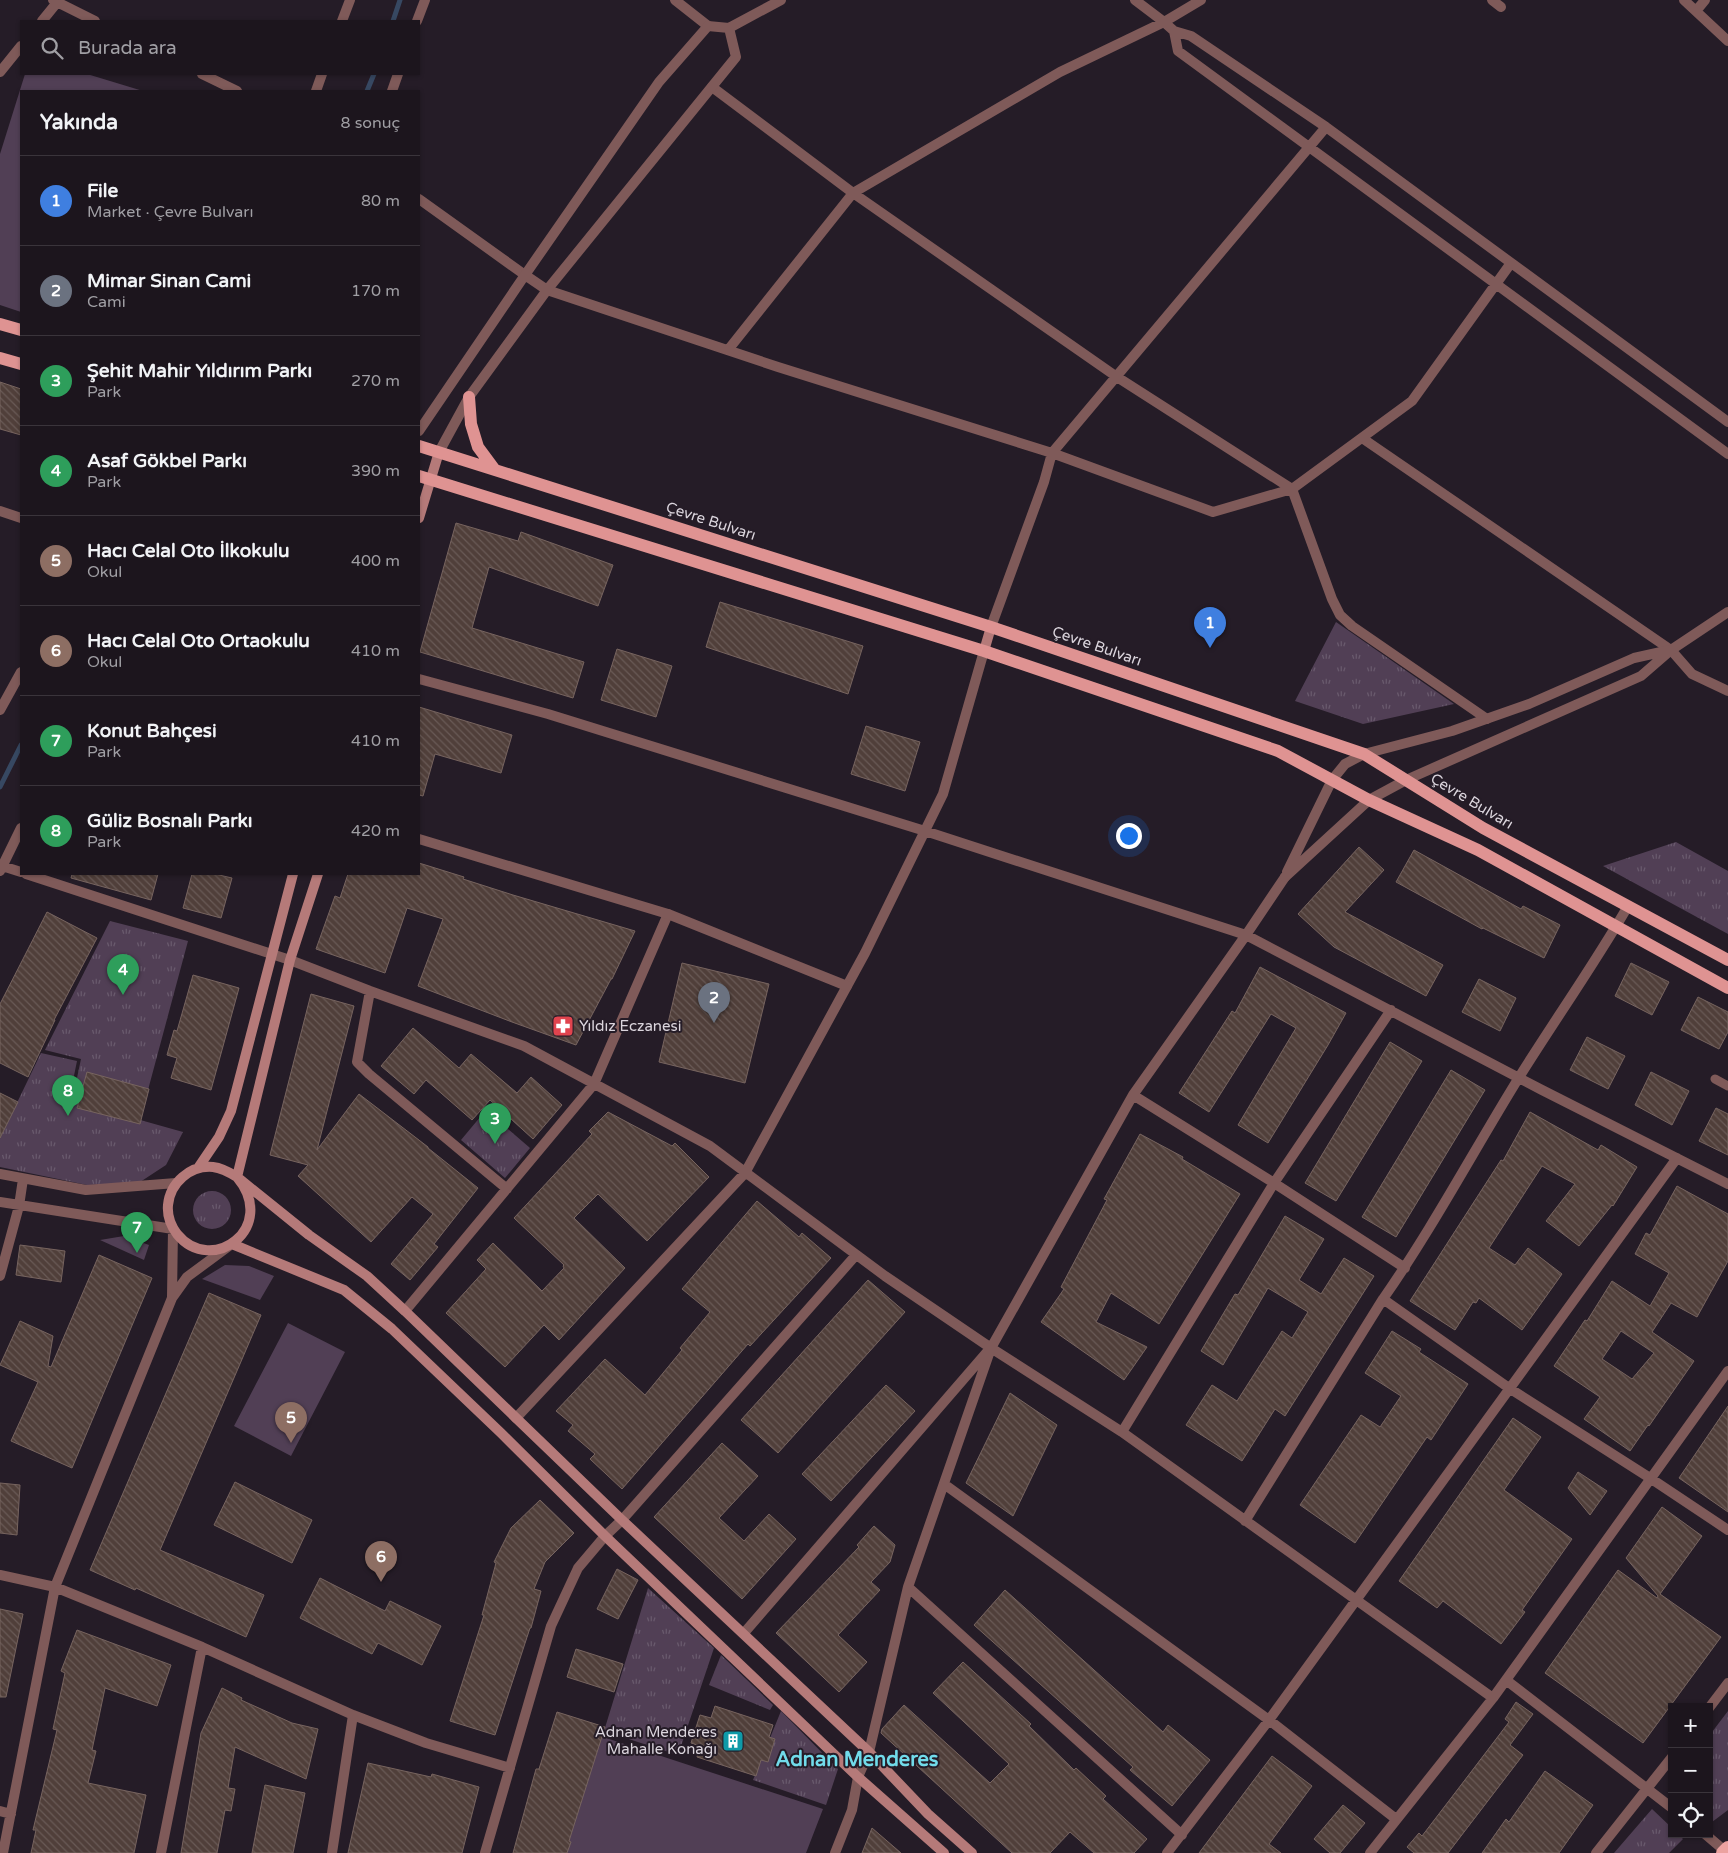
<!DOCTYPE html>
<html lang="tr">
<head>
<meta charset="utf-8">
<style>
  body { margin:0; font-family:"Varela Round",sans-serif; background:#29222a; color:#f1f3f6 }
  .controls { position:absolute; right:15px; bottom:15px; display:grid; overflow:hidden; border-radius:0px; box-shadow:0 1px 4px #0004 }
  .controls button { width:45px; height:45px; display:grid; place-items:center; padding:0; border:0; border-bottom:1px solid #3a343b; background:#1c151d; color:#f1f3f6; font:25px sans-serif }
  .you { position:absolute; left:1128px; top:835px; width:18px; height:18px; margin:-12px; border:4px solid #fff; border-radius:50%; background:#1a73e8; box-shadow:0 0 0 8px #1a73e833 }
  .badge { display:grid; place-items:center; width:32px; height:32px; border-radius:50%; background:#ea580c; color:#fff; font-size:16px; font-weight:700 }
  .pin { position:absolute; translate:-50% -41px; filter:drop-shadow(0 1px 2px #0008) }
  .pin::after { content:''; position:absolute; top:26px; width:18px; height:15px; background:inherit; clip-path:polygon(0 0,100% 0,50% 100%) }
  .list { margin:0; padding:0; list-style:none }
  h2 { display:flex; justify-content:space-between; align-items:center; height:65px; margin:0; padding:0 20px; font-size:21px }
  h2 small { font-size:16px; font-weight:400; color:#a09fa4 }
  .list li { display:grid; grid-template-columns:32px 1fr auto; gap:15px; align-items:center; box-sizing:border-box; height:90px; padding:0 20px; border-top:1px solid #3a343b }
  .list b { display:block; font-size:19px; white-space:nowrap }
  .list p { margin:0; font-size:16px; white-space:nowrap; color:#a09fa4 }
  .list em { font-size:16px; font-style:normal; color:#a09fa4 }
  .icon { flex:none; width:28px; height:28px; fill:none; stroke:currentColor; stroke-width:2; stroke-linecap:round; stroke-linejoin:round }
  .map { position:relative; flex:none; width:1728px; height:1853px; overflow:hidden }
  .search { position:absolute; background:#1c151d; box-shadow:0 1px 4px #0004; left:20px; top:20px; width:400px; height:55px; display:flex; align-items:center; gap:12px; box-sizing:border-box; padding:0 18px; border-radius:0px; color:#a09fa4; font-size:19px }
  .panel { position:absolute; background:#1c151d; box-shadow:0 1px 4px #0004; left:20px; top:90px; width:400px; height:785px; border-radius:0px }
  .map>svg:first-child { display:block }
  .grass { fill:url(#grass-tufts) }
  .garden { fill:#513f55 }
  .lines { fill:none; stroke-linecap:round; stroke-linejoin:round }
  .stream { stroke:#374862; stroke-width:5 }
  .building { fill:url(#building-back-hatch); stroke:#77645f; fill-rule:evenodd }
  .service { stroke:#7f5a59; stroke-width:9 }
  .minor { stroke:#7f5a59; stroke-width:10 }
  .tertiary { stroke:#7f5a59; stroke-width:10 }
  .secondary { stroke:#b57a79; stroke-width:10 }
  .primary { stroke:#df9392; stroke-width:12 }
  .trunk { stroke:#eca2a0; stroke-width:14 }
  .labels { text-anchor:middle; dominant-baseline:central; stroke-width:4; stroke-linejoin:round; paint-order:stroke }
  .street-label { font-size:15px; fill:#dbd5dd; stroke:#251c27 }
  .poi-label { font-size:15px; fill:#dbd5dd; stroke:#251c27; text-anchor:start }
  .district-label { font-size:20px; font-weight:bold; fill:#71dbea; stroke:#251c27 }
</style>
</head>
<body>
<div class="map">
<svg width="1728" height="1853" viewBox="0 0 1728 1853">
  <defs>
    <pattern id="grass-tufts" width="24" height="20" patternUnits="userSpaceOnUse" patternTransform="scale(1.25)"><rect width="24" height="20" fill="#513f55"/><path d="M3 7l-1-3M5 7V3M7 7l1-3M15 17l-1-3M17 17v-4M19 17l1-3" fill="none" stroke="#695a6d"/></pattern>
    <pattern id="building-back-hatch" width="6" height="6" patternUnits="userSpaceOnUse" patternTransform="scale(1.25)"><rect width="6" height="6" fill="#503f3a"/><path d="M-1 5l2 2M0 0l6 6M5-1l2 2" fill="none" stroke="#695a56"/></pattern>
  </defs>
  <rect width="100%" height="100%" fill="#251c27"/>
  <path class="grass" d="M1336 622 1454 704 1363 724 1295 701Z
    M1676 842 1728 871V934L1603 866Z
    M110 921 188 941 141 1116 73 1097 81 1059 45 1050Z
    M41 1053 77 1061 69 1100 183 1132 166 1165 137 1184 87 1185 0 1167V1138Z
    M486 1110 530 1148 505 1178 461 1140Z
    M193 1210a19 19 0 1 1 38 0a19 19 0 1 1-38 0Z
    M648 1588 714 1648 678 1755 604 1731Z
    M721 1655 773 1705 770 1710 709 1685Z
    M781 1711 838 1769 826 1805 753 1780Z
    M1728 1711V1810L1712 1822 1709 1820V1736Z
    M1652 1809 1672 1828V1834H1678L1683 1839 1669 1853H1614Z"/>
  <path class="garden" d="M25 74H87L143 91H21V312L0 305V154Z
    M124 1236 149 1245 144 1260 100 1240Z
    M225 1265 249 1266 274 1276 260 1300 202 1279Z
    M288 1323 345 1352 291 1456 234 1426Z
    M600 1736 823 1809 806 1853H565Z"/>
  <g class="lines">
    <path class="stream" d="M393 21 400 0
      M367 91 374 74
      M0 787 21 745"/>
  </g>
  <path class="building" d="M0 382 21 389V435L0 429Z
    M456 523 518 541 521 532 613 565 598 606 489 567 472 628 584 662 573 698 420 652Z
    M720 602 863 646 848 694 706 647Z
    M617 649 672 666 656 717 601 700Z
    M419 707 512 735 501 773 435 754 423 796 419 795Z
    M866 726 920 742 905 791 851 774Z
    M1359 847 1384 870 1345 912 1443 965 1426 996 1334 947 1298 914Z
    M1414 850 1521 909 1523 906 1560 925 1544 958 1483 928 1482 929 1396 882Z
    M419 863 464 877 463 879 513 895 635 931 612 979H611L576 1045 512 1022 418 986 443 919 407 908 385 973 316 949 335 896 340 898 348 874H419Z
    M72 874H158L151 900 71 878Z
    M192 874H215L232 878 221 918 183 908Z
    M47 912 97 938 54 1020H55L28 1077 0 1063V1004Z
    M682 963 769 984 745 1083 659 1062Z
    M1631 963 1669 982 1652 1015 1615 996Z
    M1260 967 1346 1013 1328 1045 1268 1143 1238 1125 1296 1028 1271 1014 1209 1112 1179 1093 1232 1011 1235 1013Z
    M193 975 239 988 211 1090 171 1078 177 1058 167 1055 174 1030 177 1031Z
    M1479 979 1516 998 1500 1031 1462 1012Z
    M311 994 354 1006 317 1150 359 1094 428 1147V1148L478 1188 434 1244 438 1247 410 1280 391 1264 433 1214 412 1197 371 1242 298 1176 308 1165 270 1155Z
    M1698 997 1728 1012V1032L1719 1049 1681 1030Z
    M413 1028 459 1068 471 1054 517 1093 531 1077 562 1105 533 1139 490 1100 472 1120 426 1080 414 1094 381 1066Z
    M1587 1037 1625 1056 1608 1089 1570 1070Z
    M1390 1042 1422 1061 1336 1201 1305 1183Z
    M1451 1070 1485 1090 1396 1237 1362 1217Z
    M87 1072 149 1089 140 1124 77 1108Z
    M1651 1072 1689 1091 1672 1125 1635 1105Z
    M0 1093 18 1102 0 1138Z
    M1716 1108 1728 1114V1155L1699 1141Z
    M608 1112 672 1146 675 1143 709 1177 647 1241 598 1194 574 1218 625 1268 559 1340 544 1325 505 1367 446 1313 486 1269 477 1260 493 1243 542 1291 564 1268 563 1266 564 1265 514 1218 592 1134 589 1131Z
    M1530 1112 1598 1150 1601 1145 1637 1167 1613 1206 1612 1205 1579 1246 1546 1221 1575 1184 1542 1166 1489 1248 1515 1265 1528 1248 1562 1274 1522 1330 1479 1298 1476 1303 1473 1302 1455 1330 1410 1301 1501 1160 1503 1161Z
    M1140 1134 1183 1157 1182 1159 1240 1194 1159 1324 1111 1293 1096 1322 1147 1347 1124 1380 1041 1322 1064 1289 1061 1287 1107 1200 1104 1199Z
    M1677 1186 1728 1214V1261L1697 1317 1671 1303 1652 1332 1694 1361 1649 1426 1648 1425 1630 1451 1584 1419 1600 1397 1554 1366 1585 1320 1587 1321 1612 1281 1650 1306 1669 1273 1635 1254 1646 1233 1650 1235ZM1621 1331 1654 1353 1632 1379 1602 1359Z
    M757 1201 799 1237 802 1233 831 1258 750 1346 748 1344 622 1489 590 1459 595 1454 568 1431 573 1425 556 1411 605 1359 645 1395 682 1350 680 1348 710 1312 682 1289Z
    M1285 1216 1324 1239 1299 1280 1321 1294 1344 1258 1374 1276 1285 1416 1275 1409 1242 1461 1186 1425 1212 1385 1237 1401 1282 1331 1292 1338 1308 1312 1268 1288 1223 1365 1201 1351 1235 1294 1238 1295Z
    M20 1245 65 1251 61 1282 16 1275Z
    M99 1255 152 1278 72 1468 11 1441 38 1382 0 1365 20 1321 53 1336 48 1366 51 1367Z
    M868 1280 905 1312 778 1453 741 1420Z
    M209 1293 261 1315 160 1550 264 1595 246 1637 136 1588 135 1590 90 1570Z
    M1392 1331 1421 1349 1419 1352 1468 1384 1431 1440 1427 1437 1355 1543 1300 1505 1361 1415 1380 1427 1401 1396 1365 1373Z
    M886 1385 915 1411 831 1501 802 1474Z
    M1010 1393 1057 1425 1013 1516 966 1483Z
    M1728 1406V1512L1679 1478Z
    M1513 1418 1541 1437 1504 1490 1572 1539 1522 1610 1525 1612 1501 1644 1443 1601 1437 1608 1399 1581Z
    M722 1443 758 1476 719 1518 744 1541 769 1514 796 1539 742 1599 654 1517Z
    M1578 1472 1607 1491 1590 1515 1568 1488Z
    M235 1482 312 1520 292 1563 214 1525Z
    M0 1483 20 1485 17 1535 0 1533Z
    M540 1500 574 1533 545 1562 534 1589 541 1591 531 1628H530L495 1735 450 1721 484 1615H482L496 1563 494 1562 511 1528Z
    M1662 1507 1702 1536 1660 1594 1721 1637 1643 1743 1545 1673 1618 1570 1657 1598 1658 1596 1626 1558Z
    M874 1526 895 1545 890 1562 871 1582 880 1590 838 1635 867 1662 839 1692 776 1633 836 1571 859 1547 857 1545Z
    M617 1569 638 1580 618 1619 597 1609Z
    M320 1578 385 1611 390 1601 441 1626 422 1665 378 1643 372 1654 300 1618Z
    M1005 1590 1163 1732 1168 1725 1210 1760 1172 1806 1130 1770 1133 1767 974 1625Z
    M0 1609 23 1614 6 1697H0Z
    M77 1630 171 1665 157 1706 105 1688 92 1750 96 1751 88 1783 146 1795 134 1853H31L36 1830H33L57 1730 53 1729 65 1673 61 1671Z
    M576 1649 623 1664 614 1692 567 1677Z
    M963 1662 1031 1724 1029 1726 1074 1770 1076 1768 1106 1796 1103 1799 1147 1839 1134 1853H1094L1070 1832 1050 1853H1012L881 1733 882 1729 904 1705 990 1783 1009 1764 933 1693Z
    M222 1688 242 1698 241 1700 292 1723 318 1729 306 1779 235 1747 228 1788 235 1789 231 1811 225 1810 217 1853H181L201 1733Z
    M1516 1702 1533 1714 1510 1745 1523 1755 1448 1853H1414L1407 1847 1419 1833 1422 1836 1471 1772 1509 1722 1505 1719Z
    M715 1706 773 1725 769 1737 775 1739 768 1762 761 1760 756 1776 697 1757 700 1746 691 1743 700 1715 711 1718Z
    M557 1712 605 1727 569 1841 571 1842 567 1853H513L536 1769H539Z
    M1272 1756 1312 1786 1269 1844 1281 1853H1199Z
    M368 1763 431 1777 432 1774 479 1787 462 1853H348Z
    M1545 1771 1593 1805 1559 1853H1482L1506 1819 1509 1822Z
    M265 1785 305 1793 293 1853H252Z
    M1343 1805 1365 1823 1340 1853H1330L1314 1839Z
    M872 1828 901 1853H862Z"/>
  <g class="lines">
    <path class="service" d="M1715 1079 1728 1086"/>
    <path class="minor" d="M53 0 95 21
      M675 0 708 26
      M1135 0 1164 22 1174 31 1191 36 1326 127 1728 422
      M1492 0 1501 7
      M1684 0 1728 41
      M1696 11 1705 0
      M42 21 59 0
      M342 21 350 0
      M1174 31 1178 51 1728 454
      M0 72 21 46
      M202 74 237 91
      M712 87 853 193 1117 377 1292 489 1332 599 1340 615 1352 626 1487 719
      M316 91 322 74
      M1326 127 1052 453 1213 512 1292 489 1412 401 1511 263
      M419 199 525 275
      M547 290 778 367 1052 453 1044 482 991 627
      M728 350 853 193 1060 72 1164 22 1201 0
      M1362 438 1671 650 1692 674 1728 691
      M0 511 21 518
      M419 679 548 714 925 831 1246 935 1542 1090 1728 1184
      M2 866 21 872
      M0 871 21 828
      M26 874 290 960 370 991 524 1046 710 1146 885 1276 991 1348 1122 1432 1493 1698
      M370 991 357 1062 369 1074 507 1189
      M1133 1095 1274 1183 1405 1268
      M0 1174 86 1190 176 1183
      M0 1202 173 1229 172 1297
      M0 1276 19 1206 23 1179
      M1383 1299 1509 1388 1650 1478 1728 1530
      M405 1311 594 1084 668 914
      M516 1418 745 1173 865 953 943 794 984 651
      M1122 1432 1274 1183 1391 1010
      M944 1484 1269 1720 1396 1819
      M1245 1521 1383 1299C1432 1229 1473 1152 1518 1079 1554 1021 1594 965 1628 906
      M0 1575 55 1587 202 1647 353 1715 426 1743 510 1768
      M908 1587 1182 1835
      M744 1633 987 1352
      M1506 1680 1672 1808
      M1709 1708 1728 1683
      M0 1811 11 1814
      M1705 1834 1725 1851
      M3 1853 55 1587 172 1298 187 1277 229 1246
      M161 1853 202 1647
      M332 1853 353 1715
      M485 1853 551 1626 578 1568 605 1536 622 1520 856 1255
      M835 1853 852 1810 858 1777 869 1752 908 1587 991 1348 1133 1095 1246 935 1285 877
      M1167 1853 1269 1720 1677 1158
      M1370 1853 1493 1698 1728 1371
      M1596 1853 1672 1757"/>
    <path class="tertiary" d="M417 21 425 0
      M729 28 781 0
      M392 91 398 74
      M525 275 547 290
      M419 431 525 275 659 82 708 26 729 28 736 57 547 290 469 397 439 452
      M0 710 21 672
      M419 839 668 914 847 986
      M1287 872 1332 780 1345 764 1364 754 1452 731 1529 704 1634 658 1670 650
      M1285 877 1369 800 1406 780 1641 676 1671 650 1728 612"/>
    <path class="secondary" d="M419 518 439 452
      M984 651 991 627
      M198 1168 219 1137 231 1111 293 874
      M237 1177C279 1227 212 1277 177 1234 171 1226 167 1216 168 1205 170 1183 190 1165 213 1167 222 1168 229 1172 237 1177L309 1235 367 1276 405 1311 622 1520 869 1752 928 1814 972 1853
      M237 1177 290 960 318 874
      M232 1244 344 1290 392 1329 501 1433 605 1536 858 1777 944 1853"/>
    <path class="primary" d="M0 324 21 330
      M0 358 21 364
      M469 397 471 424 478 447 495 470
      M419 446 991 627 1364 754 1483 828 1728 960
      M419 476 984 651 1278 751 1369 800 1478 850 1728 988"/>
    <path class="trunk" d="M1723 1853 1728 1848"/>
  </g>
  <defs>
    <g id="pharmacy-square" transform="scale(1.125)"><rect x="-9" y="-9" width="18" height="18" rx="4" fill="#e0444e" stroke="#251c27"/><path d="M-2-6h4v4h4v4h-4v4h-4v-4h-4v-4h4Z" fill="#fff"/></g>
    <g id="building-square" transform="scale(1.125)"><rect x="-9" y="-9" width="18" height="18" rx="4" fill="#0f9aa8" stroke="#251c27"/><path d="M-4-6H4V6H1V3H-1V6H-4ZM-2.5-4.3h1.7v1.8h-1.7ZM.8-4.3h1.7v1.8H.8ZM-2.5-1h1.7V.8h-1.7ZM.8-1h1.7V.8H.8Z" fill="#fff"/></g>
  </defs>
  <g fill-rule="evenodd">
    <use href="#pharmacy-square" x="563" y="1026"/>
    <use href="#building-square" x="733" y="1741"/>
  </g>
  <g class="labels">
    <g class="street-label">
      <text transform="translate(711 521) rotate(18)">Çevre Bulvarı</text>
      <text transform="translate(1097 646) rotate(19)">Çevre Bulvarı</text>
      <text transform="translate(1472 801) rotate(31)">Çevre Bulvarı</text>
    </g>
    <g class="poi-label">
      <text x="579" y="1026">Yıldız Eczanesi</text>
      <text x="717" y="1732" text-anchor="end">Adnan Menderes<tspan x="717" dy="17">Mahalle Konağı</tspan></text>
    </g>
    <g class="district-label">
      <text x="857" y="1760">Adnan Menderes</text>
    </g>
  </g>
</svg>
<div class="controls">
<button>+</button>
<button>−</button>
<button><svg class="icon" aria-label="locate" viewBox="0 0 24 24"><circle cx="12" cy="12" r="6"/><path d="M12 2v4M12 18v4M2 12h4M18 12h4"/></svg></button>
</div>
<div class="you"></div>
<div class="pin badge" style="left:1210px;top:648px;background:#3f7fe0">1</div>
<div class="pin badge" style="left:714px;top:1023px;background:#6b7280">2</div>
<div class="pin badge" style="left:495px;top:1144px;background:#2e9e5b">3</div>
<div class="pin badge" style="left:123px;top:995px;background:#2e9e5b">4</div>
<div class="pin badge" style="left:291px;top:1443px;background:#8d6e63">5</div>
<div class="pin badge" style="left:381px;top:1582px;background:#8d6e63">6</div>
<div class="pin badge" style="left:137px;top:1253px;background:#2e9e5b">7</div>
<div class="pin badge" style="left:68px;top:1116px;background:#2e9e5b">8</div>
<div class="search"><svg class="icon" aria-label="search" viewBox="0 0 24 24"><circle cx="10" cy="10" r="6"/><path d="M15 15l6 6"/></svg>Burada ara</div>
<section class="panel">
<h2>Yakında<small>8 sonuç</small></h2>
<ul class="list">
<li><span class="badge" style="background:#3f7fe0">1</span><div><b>File</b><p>Market · Çevre Bulvarı</p></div><em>80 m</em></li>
<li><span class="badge" style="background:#6b7280">2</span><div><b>Mimar Sinan Cami</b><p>Cami</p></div><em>170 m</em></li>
<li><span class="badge" style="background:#2e9e5b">3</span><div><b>Şehit Mahir Yıldırım Parkı</b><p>Park</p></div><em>270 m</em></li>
<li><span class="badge" style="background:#2e9e5b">4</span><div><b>Asaf Gökbel Parkı</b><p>Park</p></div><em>390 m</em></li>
<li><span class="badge" style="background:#8d6e63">5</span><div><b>Hacı Celal Oto İlkokulu</b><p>Okul</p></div><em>400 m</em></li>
<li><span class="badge" style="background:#8d6e63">6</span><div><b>Hacı Celal Oto Ortaokulu</b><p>Okul</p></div><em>410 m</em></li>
<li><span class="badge" style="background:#2e9e5b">7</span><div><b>Konut Bahçesi</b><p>Park</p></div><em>410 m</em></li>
<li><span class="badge" style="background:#2e9e5b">8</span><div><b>Güliz Bosnalı Parkı</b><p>Park</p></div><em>420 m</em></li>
</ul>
</section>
</div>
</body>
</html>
